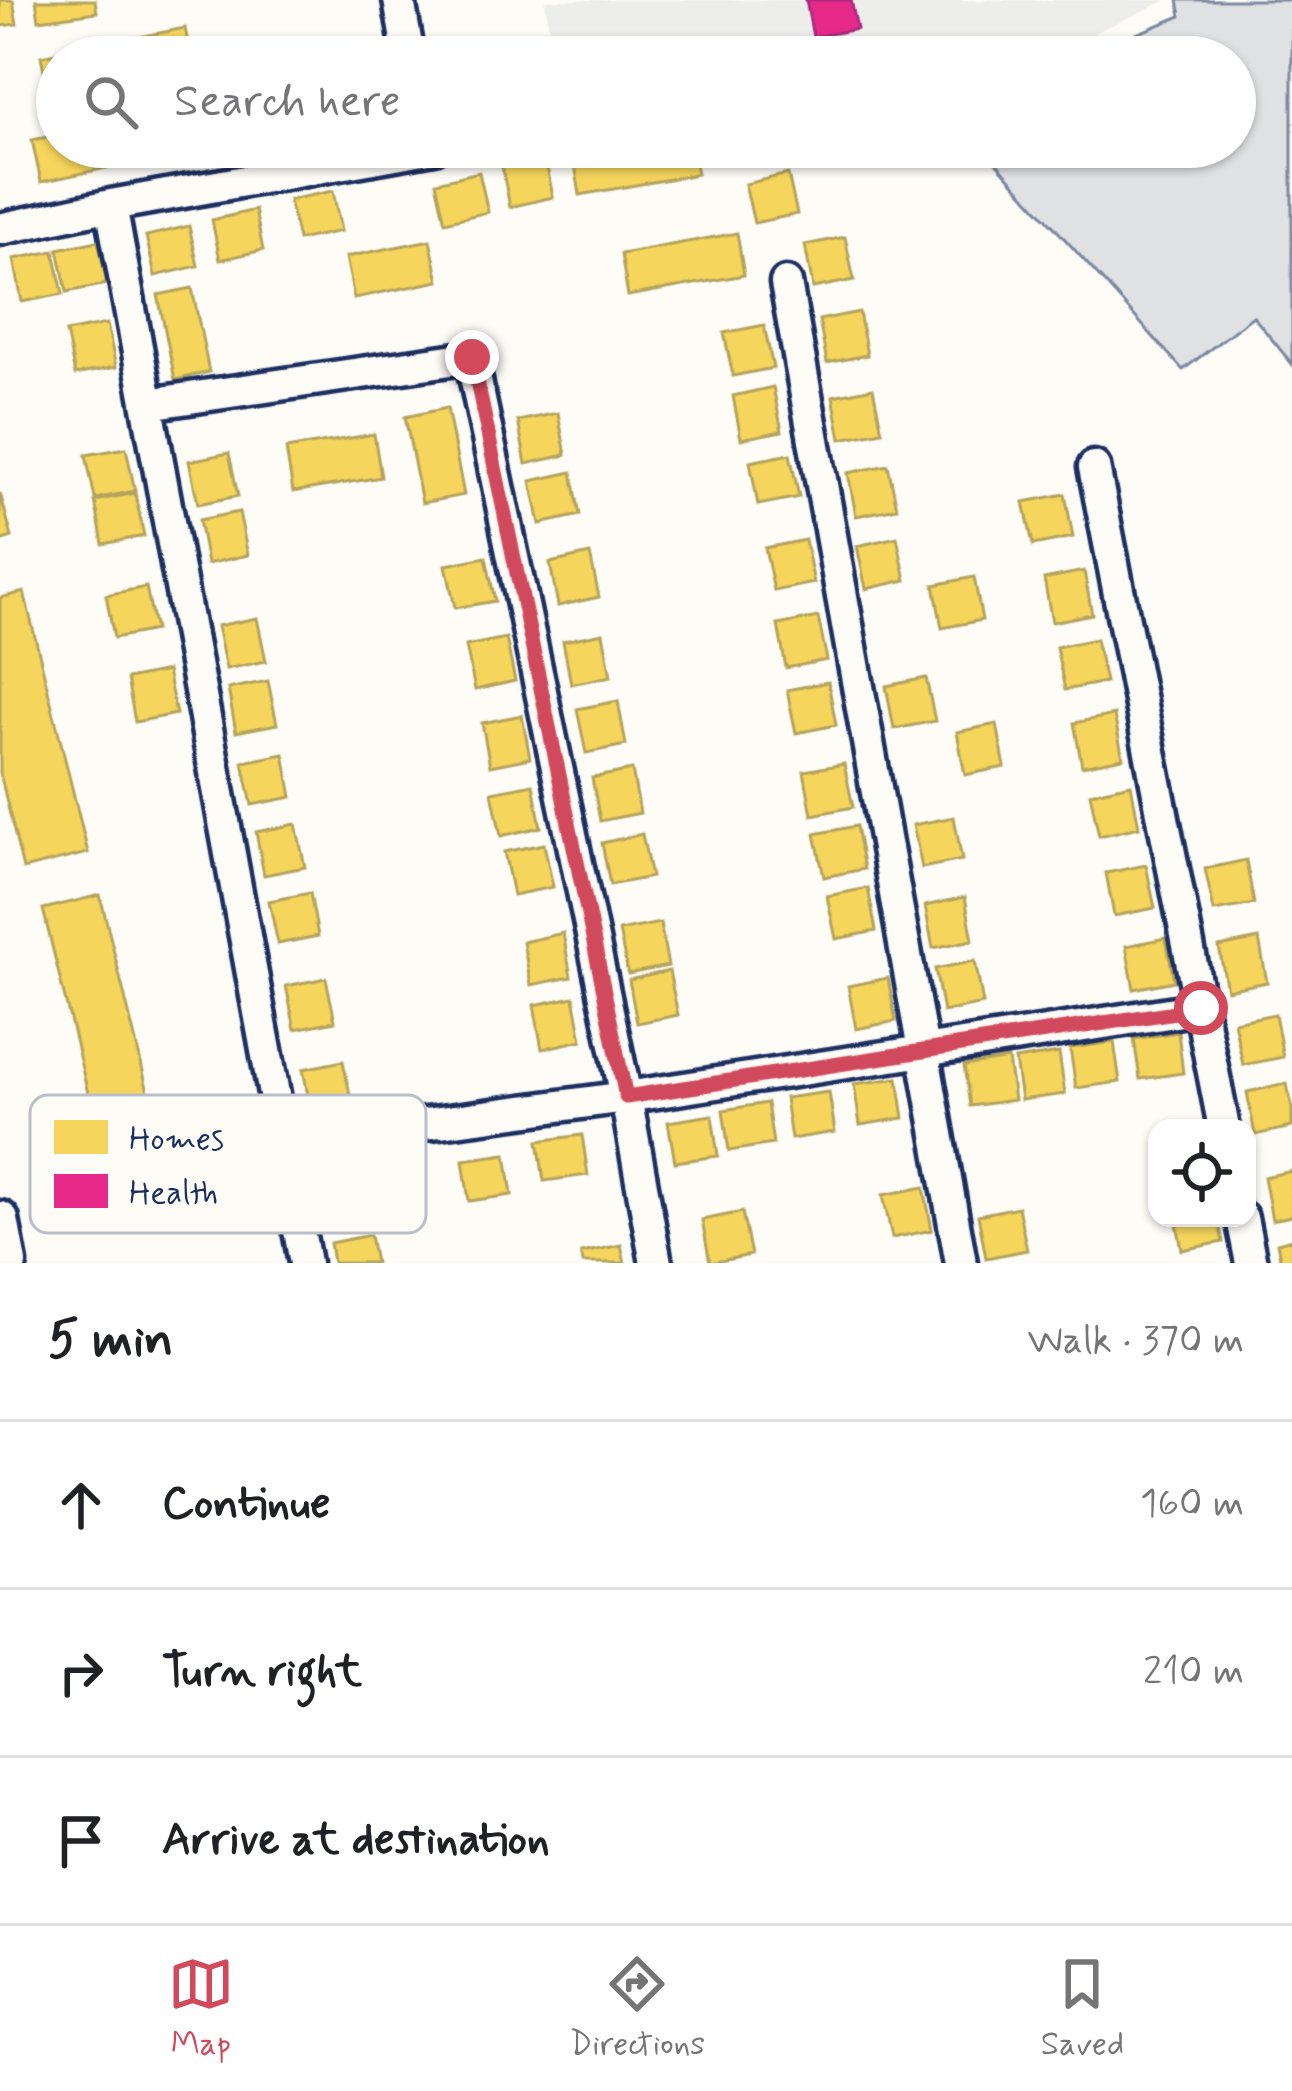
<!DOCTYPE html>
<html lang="en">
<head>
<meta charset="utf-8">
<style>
  body { margin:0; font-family:Mynerve,sans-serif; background:#f6f6f6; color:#202124 }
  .controls { position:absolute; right:36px; bottom:36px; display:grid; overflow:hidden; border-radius:24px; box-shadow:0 3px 9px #0004 }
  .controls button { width:108px; height:108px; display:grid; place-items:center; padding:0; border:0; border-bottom:3px solid #e0e0e0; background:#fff; color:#202124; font:60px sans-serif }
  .stop { position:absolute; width:36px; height:36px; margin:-27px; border:9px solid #d1495b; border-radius:50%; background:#fff }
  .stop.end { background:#d1495b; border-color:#fff; box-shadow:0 3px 12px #0008 }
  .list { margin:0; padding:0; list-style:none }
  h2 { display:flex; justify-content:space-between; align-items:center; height:156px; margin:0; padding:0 48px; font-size:51px }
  h2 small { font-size:39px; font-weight:400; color:#757577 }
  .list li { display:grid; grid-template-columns:78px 1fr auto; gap:36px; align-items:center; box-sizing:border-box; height:168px; padding:0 48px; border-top:3px solid #e0e0e0 }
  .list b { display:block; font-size:45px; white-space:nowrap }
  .list em { font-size:39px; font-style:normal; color:#757577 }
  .icon { flex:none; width:66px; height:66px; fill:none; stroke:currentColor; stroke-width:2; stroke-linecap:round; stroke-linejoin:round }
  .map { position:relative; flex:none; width:1292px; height:1263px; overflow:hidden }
  .search { position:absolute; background:#fff; box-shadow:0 3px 9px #0004; left:36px; right:36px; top:36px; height:132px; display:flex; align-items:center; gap:30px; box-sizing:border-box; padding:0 42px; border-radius:66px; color:#757577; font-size:45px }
  .sheet { height:660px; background:#fff }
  nav { display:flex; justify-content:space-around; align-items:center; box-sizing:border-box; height:168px; border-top:3px solid #e0e0e0; background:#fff; font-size:33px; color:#757577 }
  nav a { display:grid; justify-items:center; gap:6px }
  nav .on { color:#d1495b }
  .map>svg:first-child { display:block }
  .built { fill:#edeeec }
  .green { fill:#e0e1e3; stroke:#7e88a0; stroke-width:3 }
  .homes { fill:#f6d55c; stroke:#b4a35d; stroke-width:3 }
  .health { fill:#e7298a; stroke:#aa2b7d; stroke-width:3 }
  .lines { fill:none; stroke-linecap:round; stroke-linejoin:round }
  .minor-casing { stroke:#1b2f5e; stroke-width:39 }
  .major-casing { stroke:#1b2f5e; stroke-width:45 }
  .minor { stroke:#fdfcf7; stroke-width:30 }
  .major { stroke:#fdfcf7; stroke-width:36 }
  .route { stroke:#d1495b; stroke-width:15 }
  .key { fill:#fdfcf7; stroke:#b9bec9; stroke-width:3 }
  .key-label { font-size:33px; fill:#1b2f5e }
</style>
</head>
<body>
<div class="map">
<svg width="1292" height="1263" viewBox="0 0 1292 1263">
  <rect width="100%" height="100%" fill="#fdfcf7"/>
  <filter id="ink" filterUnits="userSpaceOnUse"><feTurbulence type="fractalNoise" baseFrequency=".00833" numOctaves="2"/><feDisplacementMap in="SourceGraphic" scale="24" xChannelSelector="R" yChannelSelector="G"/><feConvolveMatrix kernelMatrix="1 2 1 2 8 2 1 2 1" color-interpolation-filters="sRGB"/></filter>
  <g filter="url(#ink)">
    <path class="built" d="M545 0H1164L1165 1 1041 57H553Z"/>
    <path class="green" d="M1178 0H1292V364L1253 316 1183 370 982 147H1235V57H1079L1181 16Z"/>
    <path class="homes" d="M0 0H13L17 24 0 26Z
      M36 0H95L97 12 39 20Z
      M185 28 191 57H57V98L50 100 41 56Z
      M537 43 539 57H495L494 49Z
      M57 135V147L200 148 41 182 32 140Z
      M609 147H692L697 174 580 195 573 153Z
      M545 157 553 197 510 207 502 167Z
      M479 172 488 212 445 222 436 182Z
      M788 174 797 214 754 223 745 184Z
      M333 191 341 231 298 240 289 200Z
      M255 210 263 250 220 260 212 220Z
      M189 226 198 266 155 276 146 236Z
      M737 233 744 275 628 296 621 254Z
      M845 237 854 280 813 288 805 245Z
      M430 240 439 281 354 298 346 257Z
      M98 241 107 284 67 292 58 249Z
      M54 251 63 294 22 302 14 259Z
      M192 288 209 372 175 380 158 295Z
      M859 312 867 355 827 363 819 320Z
      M107 324 116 367 75 375 66 332Z
      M764 325 773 368 733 376 724 333Z
      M773 387 782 431 741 439 733 396Z
      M873 388 882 431 841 439 833 396Z
      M447 408 464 495 422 503 405 417Z
      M558 413 566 455 526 464 518 421Z
      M374 434 381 477 293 492 286 449Z
      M126 448 135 491 95 499 86 455Z
      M229 453 238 496 198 504 189 461Z
      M790 454 799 497 758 505 750 462Z
      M888 465 897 508 856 516 848 473Z
      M572 472 580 515 540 524 531 481Z
      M0 493 12 537 0 541Z
      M135 493 144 536 103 544 95 501Z
      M1065 494 1073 537 1033 545 1024 502Z
      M239 512 248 555 207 564 199 520Z
      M897 537 906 580 866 589 857 546Z
      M805 540 814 583 774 591 765 548Z
      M590 554 599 597 558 606 550 563Z
      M486 557 495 601 455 608 446 565Z
      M1084 571 1092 614 1052 622 1044 579Z
      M974 577 982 620 942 628 934 585Z
      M146 587 155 630 114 638 106 595Z
      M24 592 88 853 23 869 0 773V598Z
      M818 617 827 660 786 668 778 625Z
      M257 618 266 661 226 669 217 626Z
      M603 633 611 676 571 684 563 641Z
      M506 638 515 681 475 690 466 646Z
      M1096 639 1105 682 1065 690 1056 647Z
      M167 671 176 714 135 722 127 679Z
      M926 678 935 721 894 729 886 686Z
      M268 681 277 724 236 732 228 689Z
      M828 682 836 725 796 733 787 690Z
      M618 701 626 745 586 753 577 709Z
      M522 715 530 758 490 766 482 723Z
      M1114 715 1123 758 1082 766 1074 723Z
      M997 724 1005 767 965 775 957 732Z
      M284 754 292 797 252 805 243 762Z
      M844 764 853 807 812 815 804 771Z
      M632 770 640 813 600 821 592 778Z
      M533 784 541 827 501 836 492 792Z
      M1131 784 1139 827 1099 836 1090 793Z
      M954 817 962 860 922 868 913 825Z
      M296 824 305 867 264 875 256 832Z
      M856 826 864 869 824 877 815 834Z
      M642 834 651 877 610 885 602 843Z
      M544 844 553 887 513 895 504 852Z
      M1246 860 1254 904 1214 911 1205 869Z
      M1146 865 1155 908 1114 916 1106 873Z
      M868 888 876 931 836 939 827 896Z
      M310 893 318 936 278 944 269 901Z
      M100 895 175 1203 118 1216 43 909Z
      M965 897 973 940 933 948 925 906Z
      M660 923 668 966 628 974 619 931Z
      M563 933 571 977 531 985 523 942Z
      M1166 938 1174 981 1134 989 1126 946Z
      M1259 939 1267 982 1227 990 1219 947Z
      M975 961 983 1004 943 1012 935 969Z
      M669 971 678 1015 637 1023 629 980Z
      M326 978 335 1021 295 1029 286 986Z
      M888 978 896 1021 856 1029 848 986Z
      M574 997 582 1040 542 1049 534 1005Z
      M1275 1014 1283 1057 1243 1065 1234 1022Z
      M1178 1032 1183 1073 1140 1079 1134 1039Z
      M1114 1042 1120 1082 1076 1088 1070 1048Z
      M1059 1053 1065 1094 1021 1100 1015 1060Z
      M1008 1059 1014 1100 970 1106 964 1066Z
      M343 1061 352 1104 311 1112 303 1069Z
      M898 1078 904 1118 860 1125 854 1084Z
      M1287 1084 1292 1108V1127L1255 1135 1247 1092Z
      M829 1092 835 1132 791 1139 785 1098Z
      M767 1103 773 1144 729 1151 723 1110Z
      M712 1115 718 1156 675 1162 668 1122Z
      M582 1135 588 1175 544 1181 538 1141Z
      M506 1154 512 1195 469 1201 463 1160Z
      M1292 1171V1216L1272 1220 1264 1177Z
      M924 1187 932 1230 892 1238 883 1195Z
      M1018 1207 1027 1250 986 1258 978 1215Z
      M742 1212 751 1255 710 1263 702 1220Z
      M1176 1218H1218L1223 1242 1182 1250Z
      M370 1235 375 1263H333L330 1243Z
      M1292 1239V1263H1281L1277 1243Z
      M621 1245 625 1263H583L581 1253Z"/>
    <path class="health" d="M806 0H851L857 29 813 37Z"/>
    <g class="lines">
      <g class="minor-casing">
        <path id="minor" d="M399 0 409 57
          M111 205 305 1263
          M0 229 111 205 434 147
          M786 283 961 1263
          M148 404 471 357 626 1097 656 1263
          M1094 467 1224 1128
          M283 1143 626 1097 1201 1008
          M1242 1218 1251 1263"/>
      </g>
      <g class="major-casing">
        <path id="major" d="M0 1220 8 1263"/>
      </g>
      <use href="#minor" class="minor"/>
      <use href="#major" class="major"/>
    </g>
  </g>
  <g class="lines" filter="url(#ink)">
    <path class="route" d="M472 357 626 1097 1201 1008"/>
  </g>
  <rect x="30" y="1095" width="396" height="138" rx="18" class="key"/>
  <rect x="54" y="1120" width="54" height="34" fill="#f6d55c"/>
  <rect x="54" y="1174" width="54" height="34" fill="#e7298a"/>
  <g class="key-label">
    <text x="129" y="1149">Homes</text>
    <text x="129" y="1203">Health</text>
  </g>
</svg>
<div class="controls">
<button><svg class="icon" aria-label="locate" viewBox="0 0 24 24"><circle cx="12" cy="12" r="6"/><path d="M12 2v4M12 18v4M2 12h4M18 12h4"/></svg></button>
</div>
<div class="stop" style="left:1201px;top:1008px"></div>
<div class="stop end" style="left:472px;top:357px"></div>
<div class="search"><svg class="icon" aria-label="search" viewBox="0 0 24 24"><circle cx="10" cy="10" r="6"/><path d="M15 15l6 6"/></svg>Search here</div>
</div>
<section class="sheet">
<h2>5 min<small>Walk · 370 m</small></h2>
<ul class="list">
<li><svg class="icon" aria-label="ahead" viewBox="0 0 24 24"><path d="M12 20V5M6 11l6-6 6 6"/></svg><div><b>Continue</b></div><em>160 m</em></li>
<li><svg class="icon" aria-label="right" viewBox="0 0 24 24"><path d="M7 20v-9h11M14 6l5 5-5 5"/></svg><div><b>Turn right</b></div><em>210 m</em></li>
<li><svg class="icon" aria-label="arrive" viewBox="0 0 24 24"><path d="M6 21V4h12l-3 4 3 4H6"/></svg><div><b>Arrive at destination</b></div></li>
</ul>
</section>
<nav>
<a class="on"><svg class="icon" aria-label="map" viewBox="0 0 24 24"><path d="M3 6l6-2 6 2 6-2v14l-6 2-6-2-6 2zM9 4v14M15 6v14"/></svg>Map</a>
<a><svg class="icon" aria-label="directions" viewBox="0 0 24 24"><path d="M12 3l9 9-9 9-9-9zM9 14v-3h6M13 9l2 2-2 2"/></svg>Directions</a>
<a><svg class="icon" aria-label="saved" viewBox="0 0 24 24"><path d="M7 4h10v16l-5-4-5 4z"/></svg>Saved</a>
</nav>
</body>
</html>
